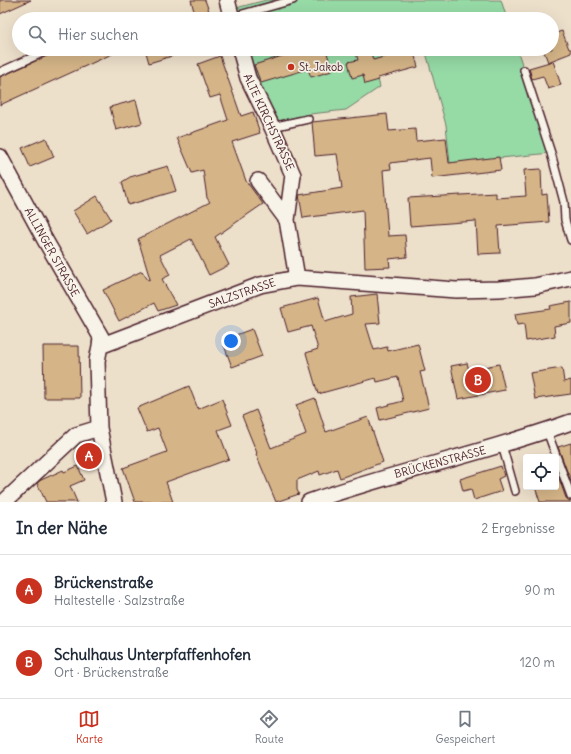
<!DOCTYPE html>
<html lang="de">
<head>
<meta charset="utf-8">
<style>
  body { margin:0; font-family:Delius,sans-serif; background:#f2f2f3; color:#1f2937 }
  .controls { position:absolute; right:12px; bottom:12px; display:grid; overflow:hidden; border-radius:4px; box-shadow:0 4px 16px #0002 }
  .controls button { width:36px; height:36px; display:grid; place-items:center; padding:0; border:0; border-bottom:1px solid #e0e1e3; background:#fff; color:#1f2937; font:20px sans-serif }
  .you { position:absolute; left:231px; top:341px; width:14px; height:14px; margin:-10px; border:3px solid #fff; border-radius:50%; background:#1a73e8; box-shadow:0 0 0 6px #1a73e833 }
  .badge { display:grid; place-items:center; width:26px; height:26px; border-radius:50%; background:#c8321e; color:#fff; font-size:13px; font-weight:700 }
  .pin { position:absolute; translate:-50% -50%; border:2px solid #fff; box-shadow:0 1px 4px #0006 }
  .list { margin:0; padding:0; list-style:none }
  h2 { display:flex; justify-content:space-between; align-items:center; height:52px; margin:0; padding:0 16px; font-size:17px }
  h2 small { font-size:13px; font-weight:400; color:#747a83 }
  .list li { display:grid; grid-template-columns:26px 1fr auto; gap:12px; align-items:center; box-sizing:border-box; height:72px; padding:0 16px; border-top:1px solid #e0e1e3 }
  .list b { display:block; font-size:15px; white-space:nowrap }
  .list p { margin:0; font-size:13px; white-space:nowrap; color:#747a83 }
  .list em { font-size:13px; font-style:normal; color:#747a83 }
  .icon { flex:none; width:22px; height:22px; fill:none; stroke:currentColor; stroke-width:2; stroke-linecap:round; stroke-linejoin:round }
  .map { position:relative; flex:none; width:571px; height:502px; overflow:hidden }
  .search { position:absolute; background:#fff; box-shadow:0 4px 16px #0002; left:12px; right:12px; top:12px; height:44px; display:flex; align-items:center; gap:10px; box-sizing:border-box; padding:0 14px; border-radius:22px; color:#747a83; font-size:15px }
  .sheet { height:196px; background:#fff }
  nav { display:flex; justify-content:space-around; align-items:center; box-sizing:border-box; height:56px; border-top:1px solid #e0e1e3; background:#fff; font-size:11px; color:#747a83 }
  nav a { display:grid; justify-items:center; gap:2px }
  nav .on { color:#c8321e }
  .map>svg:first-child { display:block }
  .green { fill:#96daa6; stroke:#707c68 }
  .building { fill:#d5b588; stroke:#4a1f2b }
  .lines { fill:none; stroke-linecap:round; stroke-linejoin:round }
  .lane-casing { stroke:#4a1f2b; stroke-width:10 }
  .street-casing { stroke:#4a1f2b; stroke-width:18 }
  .lane { stroke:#f7f3e8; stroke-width:7 }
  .street { stroke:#f7f3e8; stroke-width:15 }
  .poi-dot { fill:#c8321e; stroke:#f7f3e8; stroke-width:1.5 }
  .labels { text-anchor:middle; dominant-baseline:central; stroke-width:3.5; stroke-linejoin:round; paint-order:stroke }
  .poi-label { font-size:11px; fill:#4a1f2b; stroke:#f7f3e8; text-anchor:start }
  .street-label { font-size:11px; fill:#4a1f2b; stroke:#f7f3e8 }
</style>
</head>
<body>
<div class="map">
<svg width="571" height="502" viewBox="0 0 571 502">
  <rect width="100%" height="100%" fill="#ede0cb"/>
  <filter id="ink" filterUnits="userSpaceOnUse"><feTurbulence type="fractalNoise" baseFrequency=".025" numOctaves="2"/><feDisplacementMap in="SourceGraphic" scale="8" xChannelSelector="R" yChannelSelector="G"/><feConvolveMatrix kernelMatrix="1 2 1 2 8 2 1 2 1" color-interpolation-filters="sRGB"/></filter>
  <g filter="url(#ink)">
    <path class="green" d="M266 0H501L507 19H239L236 8Z
      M247 49H414L373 60 380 87 346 110 310 114 279 121 258 84Z
      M425 49H517L551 153 450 163 446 125Z"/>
    <path class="building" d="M0 0H31L0 14Z
      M191 0H205L209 11 195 15Z
      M552 25H553L556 33 562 31 569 49H571V53L548 62 543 49H552Z
      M62 49H123L0 105V77Z
      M145 49H185V52L149 63Z
      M304 49H326L332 71 311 77 308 69 261 83 254 65Z
      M370 49 373 60 413 49 418 67 378 78 379 80 365 84 363 75 352 78 348 62 358 60 356 53Z
      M220 56 241 116 253 112 260 133 232 142 246 181 263 204 215 237 229 265 209 275 191 239 160 255 170 275 162 279 176 305 158 311 154 303 119 321 103 290 142 271 148 280 150 279 138 239 210 202 207 198 203 170 192 173 177 138 228 120 220 95 210 98 198 64Z
      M553 61 561 85 548 89 543 76 532 79 529 68Z
      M136 100 142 123 116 130 110 107Z
      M387 114 389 131 415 129 416 141 446 138 449 163 499 157 501 170 432 178 430 158 390 163 391 169 383 170 388 236 405 235 407 257 389 259 390 267 365 268 363 210 303 218 299 195 342 188 337 154 315 156 312 122Z
      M46 138 54 157 30 167 22 148Z
      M168 166 176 191 128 205 122 182 130 177Z
      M541 169 542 195 547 194 549 222 498 226 500 253 478 254 476 221 410 226 408 198 496 193V198L526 196 524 170Z
      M97 196 111 219 87 234 73 211Z
      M377 294 380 323 366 324 374 350 387 347 388 351 418 344 425 371 420 372 429 408 380 420 377 408 403 401 398 377 377 382 376 378 318 394 306 353 318 349 311 326 288 332 281 308 318 298 325 322 352 314 351 297Z
      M571 302V323L554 326 555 336 526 341 524 324 517 325 515 314 551 309 550 306Z
      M252 329 262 356 232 367 222 340Z
      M43 346H79L80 398H44Z
      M467 363 469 370 499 364 505 390 458 399 451 366Z
      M562 368 564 382 571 380V394L535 399 530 373Z
      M189 386 198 409 222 399 232 425 218 430 229 459 166 482 173 502H135L123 468 167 452 158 428 147 432 137 408Z
      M315 398 326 432 368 417 383 462 340 478 337 469 320 475 319 471 297 480V490L299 494 276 502 256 454 257 453 242 416 256 410 271 448 306 434 296 405Z
      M571 443V482L558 447Z
      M78 466 84 480 70 486 77 502H46L37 483 41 480 63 470 64 472Z
      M501 466 504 476 498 479 502 491 474 500 471 489 463 491 460 479Z
      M556 470 566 498 571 502H540L535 487H556Z"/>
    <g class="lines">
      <g class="lane-casing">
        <path id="lane" d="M232 17 293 0
          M524 70 551 153 564 202 565 220 571 240
          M0 72 51 49
          M272 127 308 119
          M547 431 571 496
          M502 445 515 491"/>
      </g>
      <g class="street-casing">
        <path id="street" d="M227 0 232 19
          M240 49 248 78 272 127 293 175 287 220 297 278
          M0 157 45 240 101 337 100 346 97 361 99 428 114 502
          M258 181 287 220
          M100 346 260 285 297 278 456 290 499 289 535 286 571 278
          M4 502 76 435 99 428
          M309 502C395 472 485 453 571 422"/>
      </g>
      <use href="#lane" class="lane"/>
      <use href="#street" class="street"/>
    </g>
  </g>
  <circle class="poi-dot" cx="291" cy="67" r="4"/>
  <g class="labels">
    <g class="poi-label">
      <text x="299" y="67">St. Jakob</text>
    </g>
    <g class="street-label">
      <text transform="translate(269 122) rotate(65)">ALTE KIRCHSTRASSE</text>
      <text transform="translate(52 252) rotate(61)">ALLINGER STRASSE</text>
      <text transform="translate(242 293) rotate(-19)">SALZSTRASSE</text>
      <text transform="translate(440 462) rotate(-15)">BRÜCKENSTRASSE</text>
    </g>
  </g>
</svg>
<div class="controls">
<button><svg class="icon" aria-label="locate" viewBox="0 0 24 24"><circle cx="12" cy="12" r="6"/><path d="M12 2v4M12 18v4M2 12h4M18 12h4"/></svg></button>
</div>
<div class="you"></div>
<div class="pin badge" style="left:89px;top:456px">A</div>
<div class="pin badge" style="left:478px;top:380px">B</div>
<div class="search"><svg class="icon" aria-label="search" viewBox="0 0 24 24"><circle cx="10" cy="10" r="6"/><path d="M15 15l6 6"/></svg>Hier suchen</div>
</div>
<section class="sheet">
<h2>In der Nähe<small>2 Ergebnisse</small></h2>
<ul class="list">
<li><span class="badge">A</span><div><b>Brückenstraße</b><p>Haltestelle · Salzstraße</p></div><em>90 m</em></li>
<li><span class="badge">B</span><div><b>Schulhaus Unterpfaffenhofen</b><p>Ort · Brückenstraße</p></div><em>120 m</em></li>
</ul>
</section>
<nav>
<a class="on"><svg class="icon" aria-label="map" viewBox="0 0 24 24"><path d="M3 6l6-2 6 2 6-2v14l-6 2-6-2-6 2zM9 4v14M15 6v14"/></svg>Karte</a>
<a><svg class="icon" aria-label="directions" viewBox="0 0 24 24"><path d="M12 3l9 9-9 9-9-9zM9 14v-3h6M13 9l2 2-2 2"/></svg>Route</a>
<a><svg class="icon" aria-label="saved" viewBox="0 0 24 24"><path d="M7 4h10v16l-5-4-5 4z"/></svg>Gespeichert</a>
</nav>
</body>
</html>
